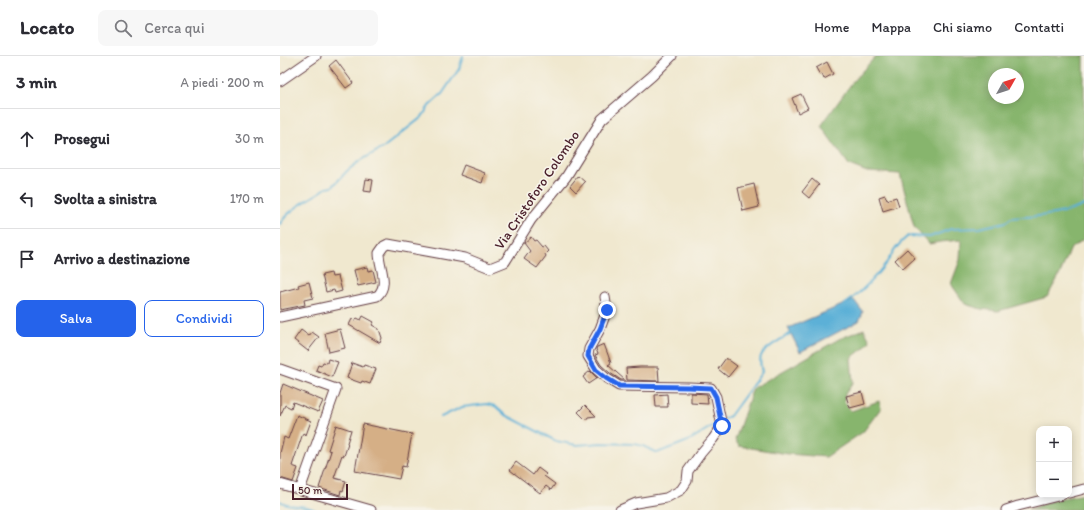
<!DOCTYPE html>
<html lang="it">
<head>
<meta charset="utf-8">
<style>
  body { margin:0; font-family:Itim,sans-serif; background:#f7f7f7; color:#2b2b33 }
  .controls { position:absolute; right:12px; bottom:12px; display:grid; overflow:hidden; border-radius:8px; box-shadow:0 2px 10px #0003 }
  .controls button { width:36px; height:36px; display:grid; place-items:center; padding:0; border:0; border-bottom:1px solid #e1e1e2; background:#fff; color:#2b2b33; font:20px sans-serif }
  .compass { position:absolute; left:708px; top:12px; width:36px; height:36px; border-radius:50%; background:#fff; box-shadow:0 2px 10px #0003; rotate:51deg }
  .scale { position:absolute; left:12px; bottom:10px; width:56px; box-sizing:border-box; padding-left:4px; border:2px solid #4a1f2b; border-top:0; font-size:11px; line-height:14px; white-space:nowrap; color:#4a1f2b; -webkit-text-stroke:3px #f7f3e8; paint-order:stroke }
  .stop { position:absolute; width:12px; height:12px; margin:-9px; border:3px solid #2563eb; border-radius:50%; background:#fff }
  .stop.end { background:#2563eb; border-color:#fff; box-shadow:0 1px 4px #0008 }
  .list { margin:0; padding:0; list-style:none }
  h2 { display:flex; justify-content:space-between; align-items:center; height:52px; margin:0; padding:0 16px; font-size:17px }
  h2 small { font-size:13px; font-weight:400; color:#7c7c81 }
  .list li { display:grid; grid-template-columns:26px 1fr auto; gap:12px; align-items:center; box-sizing:border-box; height:60px; padding:0 16px; border-top:1px solid #e1e1e2 }
  .list b { display:block; font-size:15px; white-space:nowrap }
  .list em { font-size:13px; font-style:normal; color:#7c7c81 }
  .actions { display:flex; gap:8px; padding:12px 16px }
  .actions a { flex:1; padding:9px 0; border:1px solid #2563eb; border-radius:8px; text-align:center; font-size:14px; color:#2563eb }
  .actions .main { background:#2563eb; color:#fff }
  .icon { flex:none; width:22px; height:22px; fill:none; stroke:currentColor; stroke-width:2; stroke-linecap:round; stroke-linejoin:round }
  .map { position:relative; flex:none; width:804px; height:454px; overflow:hidden }
  header { display:flex; align-items:center; gap:24px; box-sizing:border-box; height:56px; padding:0 20px; background:#fff; border-bottom:1px solid #e1e1e2 }
  header strong { font-size:19px }
  nav { display:flex; gap:22px; margin-inline-start:auto; font-size:14px }
  .search { width:280px; height:36px; background:#f7f7f7; display:flex; align-items:center; gap:10px; box-sizing:border-box; padding:0 14px; border-radius:8px; color:#7c7c81; font-size:15px }
  main { display:flex }
  aside { flex:1; background:#fff }
  .map>svg:first-child { display:block }
  .forest { fill:#87b56d; stroke:#686a4c; fill-rule:evenodd }
  .water { fill:#5bb0d7; stroke:#526881 }
  .lines { fill:none; stroke-linecap:round; stroke-linejoin:round }
  .stream { stroke:#5bb0d7; stroke-width:2 }
  .building { fill:#d5af86 }
  .street-casing { stroke:#633d44; stroke-width:11 }
  .street { stroke:#fff; stroke-width:9 }
  .route { stroke:#2563eb; stroke-width:5 }
  .labels { text-anchor:middle; dominant-baseline:central; stroke-width:3.5; stroke-linejoin:round; paint-order:stroke }
  .street-label { font-size:14px; fill:#4a1f2b; stroke:#f7f3e8 }
</style>
</head>
<body>
<header>
<strong>Locato</strong>
<div class="search"><svg class="icon" aria-label="search" viewBox="0 0 24 24"><circle cx="10" cy="10" r="6"/><path d="M15 15l6 6"/></svg>Cerca qui</div>
<nav><a>Home</a><a>Mappa</a><a>Chi siamo</a><a>Contatti</a></nav>
</header>
<main>
<aside>
<h2>3 min<small>A piedi · 200 m</small></h2>
<ul class="list">
<li><svg class="icon" aria-label="ahead" viewBox="0 0 24 24"><path d="M12 20V5M6 11l6-6 6 6"/></svg><div><b>Prosegui</b></div><em>30 m</em></li>
<li><svg class="icon" aria-label="left" viewBox="0 0 24 24"><path d="M17 20v-9H6M10 6l-5 5 5 5"/></svg><div><b>Svolta a sinistra</b></div><em>170 m</em></li>
<li><svg class="icon" aria-label="arrive" viewBox="0 0 24 24"><path d="M6 21V4h12l-3 4 3 4H6"/></svg><div><b>Arrivo a destinazione</b></div></li>
</ul>
<div class="actions"><a class="main">Salva</a><a>Condividi</a></div>
</aside>
<div class="map">
<svg width="804" height="454" viewBox="0 0 804 454">
  <rect width="100%" height="100%" fill="#f7f3e8"/>
  <filter id="ink" filterUnits="userSpaceOnUse"><feTurbulence type="fractalNoise" baseFrequency=".025" numOctaves="2"/><feDisplacementMap in="SourceGraphic" scale="8" xChannelSelector="R" yChannelSelector="G"/><feConvolveMatrix kernelMatrix="1 2 1 2 8 2 1 2 1" color-interpolation-filters="sRGB"/></filter>
  <filter id="wash" filterUnits="userSpaceOnUse"><feTurbulence type="fractalNoise" baseFrequency=".012" numOctaves="4" result="noise"/><feDisplacementMap in="SourceGraphic" scale="16" xChannelSelector="R" yChannelSelector="G"/><feGaussianBlur stdDeviation="0.9" result="paint"/><feColorMatrix in="noise" values="0 0 0 0 0 0 0 0 0 0 0 0 0 0 0 0 0 1.4 0 .05"/><feComposite in="paint" operator="in"/></filter>
  <g filter="url(#wash)">
    <rect width="100%" height="100%" fill="#f0e8cf"/>
    <path class="forest" d="M596 0H804V183L791 192 779 220 767 241 718 255 701 253 685 248 671 228 680 204 681 184 660 186 649 188 634 171 620 118 587 116 569 109 541 70 574 24ZM714 18H738V42H714Z
      M584 273 590 285 585 291 571 302 573 327 565 338 564 345 571 355 599 345 601 352 583 376 546 401 508 398 459 390 455 384 473 332 559 283Z
      M804 438V454H748L773 444Z"/>
    <path class="water" d="M574 244 583 256 579 265 520 296 508 272Z"/>
    <g class="lines">
      <path class="stream" d="M0 168C9 152 32 143 46 132L52 131 68 114 80 105 104 91 142 61 149 50 162 38 179 13 183 0
        M565 248C578 240 597 219 607 206 615 194 616 190 628 180L650 181 671 173 699 172 726 166 731 162C755 160 782 160 804 149
        M161 361 182 351 207 348 215 350 224 358 276 385 297 389 320 387 355 388 363 390 377 397 408 385 439 366
        M444 363 450 360 482 316C481 312 479 305 481 300 483 293 506 280 513 276
        M0 445C12 453 23 447 35 454"/>
    </g>
    <g id="blocks">
      <path class="building" d="M56 4 73 27 66 32 49 10Z
        M547 6 553 18 544 23 542 18 540 19 536 12Z
        M521 38 528 52 518 57 512 42Z
        M184 109 205 117 202 127 180 119Z
        M298 120 305 126 296 136 290 130Z
        M86 123 93 124 91 136 84 135Z
        M532 123 539 129 529 142 522 136Z
        M474 128 479 151 463 155 458 132Z
        M605 139 607 144 616 141 619 150 603 155 599 141Z
        M251 181 254 185 256 184 262 191 264 190 268 195 265 198 266 200 257 212 244 203 250 195 244 187Z
        M627 193 635 202 623 213 615 204Z
        M87 211 88 215 93 214 96 226 78 230 74 214Z
        M51 217 52 221 58 220 62 235 55 237 54 234 46 236 42 219Z
        M29 226 33 242 24 244 25 249 0 254V236L19 231 18 229Z
        M83 260 94 266 92 269 99 273 102 282 100 287 69 269 72 263 75 264 77 262 81 264Z
        M60 273 65 292 49 296 45 277Z
        M21 274 29 280 32 276 39 281 28 295 14 284Z
        M324 288 331 307 328 309 345 324H341L330 317 321 309 315 299 318 298 316 293 317 291Z
        M446 302 457 310 448 321 438 313Z
        M48 303 58 306 52 321 36 314 38 309 41 310 43 306 47 307Z
        M72 307 83 311 84 309 96 313 90 328 82 325 81 327 67 322Z
        M360 311H378L379 325 347 324 346 312Z
        M310 315 317 322 308 328 303 321Z
        M3 328 43 345 38 356 13 346 11 352 5 349 0 360V337Z
        M582 336 585 348 570 352 566 340Z
        M411 337 427 338 428 348 411 347Z
        M387 338 388 351H376L375 339Z
        M305 349 316 360 308 361 306 364 298 356Z
        M17 359 31 365 26 379 23 377 12 410 18 412 13 426 0 422V397L4 381 8 383Z
        M83 368 132 378 126 411 122 410 119 423 75 415Z
        M56 369 71 374 67 387 68 388 64 400 62 399 54 422 66 425 63 435 61 434 60 439 39 432 51 395 48 394Z
        M236 406 253 419 258 412 266 418 264 420 275 428 271 434 266 430 260 437 230 414Z"/>
    </g>
  </g>
  <g filter="url(#ink)">
    <use href="#blocks" fill-opacity="0" stroke="#633d44" stroke-width="1"/>
    <g class="lines">
      <g class="street-casing">
        <path id="street" d="M0 25 36 0
          M325 241 327 254 320 273 309 293 308 300 316 313 326 322 339 330 409 331 431 332 436 341 442 370 433 383 421 397 408 415 407 425 401 434 386 442 356 447 340 454
          M0 261 97 240C110 229 99 211 99 197L104 190 108 188 185 202 210 212 225 206 251 164 286 121 322 63 372 20 392 0
          M0 313 56 333 20 434
          M0 428 91 454
          M789 437 804 433
          M726 454 738 450 782 439"/>
      </g>
      <use href="#street" class="street"/>
    </g>
  </g>
  <g class="lines" filter="url(#ink)">
    <path class="route" d="M327 254 320 273 309 293 308 300 316 314 326 322 339 330 409 331 431 332 436 341 442 370"/>
  </g>
  <g class="labels">
    <g class="street-label">
      <text transform="translate(257 134) rotate(-56)">Via Cristoforo Colombo</text>
    </g>
  </g>
</svg>
<div class="controls">
<button>+</button>
<button>−</button>
</div>
<svg class="compass" viewBox="-18 -18 36 36"><path d="M0-13l5 13h-10z" fill="#e53935"/><path d="M0 13l5-13h-10z" fill="#7c7c81"/></svg>
<div class="scale">50 m</div>
<div class="stop" style="left:442px;top:370px"></div>
<div class="stop end" style="left:327px;top:254px"></div>
</div>
</main>
</body>
</html>
